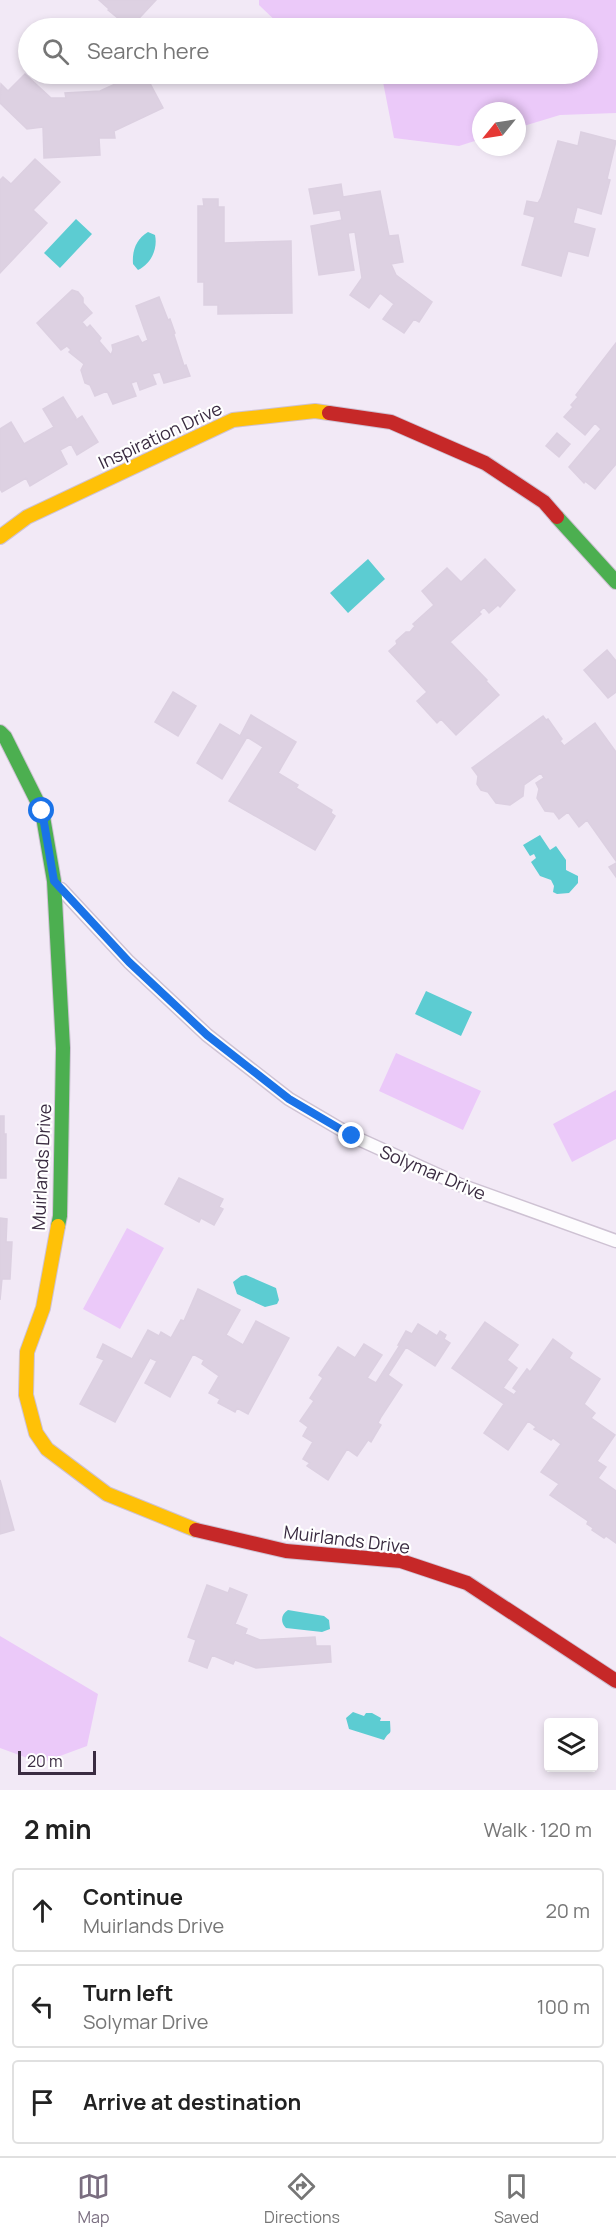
<!DOCTYPE html>
<html lang="en">
<head>
<meta charset="utf-8">
<style>
  body { margin:0; font-family:Manrope,sans-serif; background:#f2f2f2; color:#222 }
  .controls { position:absolute; right:18px; bottom:18px; display:grid; overflow:hidden; border-radius:6px; box-shadow:0 3px 9px #0003 }
  .controls button { width:54px; height:54px; display:grid; place-items:center; padding:0; border:0; border-bottom:2px solid #e0e0e0; background:#fff; color:#222; font:30px sans-serif }
  .compass { position:absolute; left:472px; top:102px; width:54px; height:54px; border-radius:50%; background:#fff; box-shadow:0 3px 9px #0003; rotate:240deg }
  .scale { position:absolute; left:18px; bottom:15px; width:78px; box-sizing:border-box; padding-left:6px; border:3px solid #3a2b41; border-top:0; font-size:16px; line-height:21px; white-space:nowrap; color:#3a2b41; -webkit-text-stroke:4px #fff; paint-order:stroke }
  .stop { position:absolute; width:18px; height:18px; margin:-14px; border:4px solid #1a73e8; border-radius:50%; background:#fff }
  .stop.end { background:#1a73e8; border-color:#fff; box-shadow:0 2px 6px #0008 }
  .list { margin:0; padding:0; list-style:none }
  h2 { display:flex; justify-content:space-between; align-items:center; height:78px; margin:0; padding:0 24px; font-size:26px }
  h2 small { font-size:20px; font-weight:400; color:#767676 }
  .list li { display:grid; grid-template-columns:39px 1fr auto; gap:18px; align-items:center; box-sizing:border-box; height:84px; margin:0 12px 12px; padding:0 12px; border:2px solid #e0e0e0; border-radius:6px }
  .list b { display:block; font-size:22px; white-space:nowrap }
  .list p { margin:0; font-size:20px; white-space:nowrap; color:#767676 }
  .list em { font-size:20px; font-style:normal; color:#767676 }
  .icon { flex:none; width:33px; height:33px; fill:none; stroke:currentColor; stroke-width:2; stroke-linecap:round; stroke-linejoin:round }
  .map { position:relative; flex:none; width:616px; height:1790px; overflow:hidden }
  .search { position:absolute; background:#fff; box-shadow:0 3px 9px #0003; left:18px; right:18px; top:18px; height:66px; display:flex; align-items:center; gap:15px; box-sizing:border-box; padding:0 21px; border-radius:33px; color:#767676; font-size:22px }
  .sheet { height:366px; background:#fff }
  nav { display:flex; justify-content:space-around; align-items:center; box-sizing:border-box; height:84px; border-top:2px solid #e0e0e0; background:#fff; font-size:16px; color:#767676 }
  nav a { display:grid; justify-items:center; gap:3px }
  nav .on { color:#7a6e80 }
  .map>svg:first-child { display:block }
  .green { fill:#ebc9f9 }
  .water { fill:#5cccd2 }
  .building { fill:#ddd1e2; stroke:#dcd0e1; stroke-width:1.5 }
  .lines { fill:none; stroke-linecap:round; stroke-linejoin:round }
  .lane-casing { stroke:#cec2d3; stroke-width:15 }
  .fast-casing { stroke:#cec2d3; stroke-width:16 }
  .slow-casing { stroke:#cec2d3; stroke-width:16 }
  .jam-casing { stroke:#cec2d3; stroke-width:16 }
  .lane { stroke:#fdfcfe; stroke-width:12 }
  .fast { stroke:#4caf50; stroke-width:14 }
  .slow { stroke:#ffc107; stroke-width:14 }
  .jam { stroke:#c62828; stroke-width:14 }
  .route { stroke:#1a73e8; stroke-width:8 }
  .labels { text-anchor:middle; dominant-baseline:central; stroke-width:4.5; stroke-linejoin:round; paint-order:stroke }
  .street-label { font-size:18px; fill:#3a2b41; stroke:#fff }
</style>
</head>
<body>
<div class="map">
<svg width="616" height="1790" viewBox="0 0 616 1790">
  <rect width="100%" height="100%" fill="#f2e9f6"/>
  <path class="green" d="M259 0H616V113L560 115 517 128V111H481V139L459 146 394 138 382 77 374 74H588V28H283L259 5Z
    M396 1053 481 1091 463 1130 379 1091Z
    M616 1090V1139L572 1162 553 1124Z
    M127 1228 164 1248 120 1329 83 1309Z
    M0 1636 98 1694 87 1746 41 1763 0 1748Z"/>
  <path class="water" d="M76 219 92 234 60 268 44 253Z
    M148 232 155 235C158 249 151 264 138 270L133 264C132 251 136 239 148 232Z
    M368 559 385 579 348 613 330 593Z
    M540 835 550 850 556 846 566 860V870L578 876V883L569 893 557 894 553 892 554 886 551 880 540 876 531 862 536 858 534 854 530 856 523 845Z
    M426 991 472 1012 461 1036 415 1014Z
    M246 1275 276 1288 279 1300 277 1304 265 1307 237 1294 233 1282 241 1276Z
    M288 1610 324 1616 329 1620 330 1629 322 1632 286 1628C280 1622 281 1614 288 1610Z
    M353 1712 364 1716 366 1713H372L381 1718 380 1721H390C391 1739 391 1728 384 1740L349 1729 346 1718Z"/>
  <path class="building" d="M99 0H156L130 28 108 10 109 9Z
    M25 74 51 98H66L65 93 100 91 137 74H145L163 108 114 131 115 138H99L100 155 44 158 43 127 27 129 0 103 1 84 8 91Z
    M581 132 616 141 607 179 610 180 601 214 577 207 573 223 595 229 588 256 568 251 561 276 522 265 535 217 524 214 527 201 538 203 541 198 558 141 578 146Z
    M35 159 60 182 33 210 47 223 0 273V180L3 177 11 184Z
    M341 184 343 197 380 191 389 236 398 235 403 262 391 264 396 275 432 302 419 322 414 319 404 333 383 319 394 304 380 293 369 308 350 295 362 278 355 232 348 233 354 270 319 275 311 226 342 220 340 210 314 214 309 189Z
    M203 199H218V207H224V243L291 241 292 313 218 314V305H204V282H198V206H204Z
    M72 290 78 292 83 298V303L92 313 82 322 87 328 90 325 101 338 99 341 111 355 113 350 112 345 138 336 142 343 148 340 136 306 159 297 168 320 170 319 175 333 173 335H174L184 366 186 365 190 376 164 383 160 372 152 374 156 384 140 390 137 381 131 383 136 396 113 404 107 391 95 396 90 385 85 383 81 370 84 364 69 352 71 350 67 346 61 350 37 323Z
    M616 343V464L595 489 585 481 584 483 569 467 601 429 595 423 585 435 564 417 573 407 571 405 578 397 576 395Z
    M63 397 76 418 74 419 76 420 82 416 98 442 77 455 71 444 60 450 67 464 30 486 26 478 2 492 0 489V429L11 422 24 444 54 427 43 409Z
    M557 433 570 444 559 457 546 446Z
    M485 559 515 590 500 607 498 605 489 613 484 607 479 612 481 614 450 642 487 680 486 681 499 695 456 735 441 719 437 723 417 701 427 692 389 651 397 644 396 641 406 632H410L415 626 413 624 434 605 422 591 447 568 461 582Z
    M607 650 616 661V692L608 698 584 670Z
    M173 692 196 706 178 736 155 722Z
    M251 715 296 742 278 773 298 785 296 788 332 810 331 813 335 816 315 850 229 801 263 747 247 737 222 779 197 763 220 724 240 736Z
    M543 716 546 720 548 719 562 739 560 741 564 746 595 723 616 752V861L587 820 579 827 568 812 559 819 554 812 545 811 537 798 539 789 536 783 544 778 541 773 524 785 523 796 510 805 496 803 488 792 481 790 477 784 478 776 472 768Z
    M616 863V877L609 867Z
    M0 1116H4V1134H6V1178H0Z
    M179 1178 223 1199 219 1207 223 1209 214 1225 201 1218 199 1222 165 1204Z
    M0 1218 7 1219 6 1242H12L10 1279H2L0 1300Z
    M198 1289 240 1310 226 1335 243 1345 256 1321 289 1338 248 1414 237 1408 235 1412 218 1403 220 1399 209 1393 219 1376 202 1364 204 1360 193 1354 170 1397 145 1383 157 1361 150 1358 115 1422 80 1404 104 1360 97 1357 103 1344 132 1359 148 1330 159 1336 161 1332 171 1338 181 1320 184 1321Z
    M485 1322 518 1345 507 1360 517 1368 503 1388 514 1395 517 1391 513 1388 527 1369 530 1372 553 1339 572 1353 569 1358 600 1379 584 1404 595 1413 591 1418 615 1435 597 1461 606 1467 598 1478 616 1491V1543L606 1536 604 1538 592 1530 593 1528 587 1524 588 1521 550 1495 559 1484 541 1472 561 1444 553 1438 551 1440 534 1429 536 1427 528 1421 508 1450 484 1433 504 1404 452 1368Z
    M418 1324 437 1336 440 1331 446 1335 444 1339 450 1343 435 1366 406 1347 388 1375 402 1385 381 1417 378 1423 381 1425 371 1442 368 1440 357 1456 347 1449 328 1480 307 1466 310 1463 303 1459 313 1442 303 1436 308 1427 300 1421 314 1401 310 1398 323 1378 319 1375 338 1347 355 1358 364 1344 382 1355 367 1378 376 1383 400 1345H398L406 1331 412 1334Z
    M0 1480 14 1530 0 1534Z
    M207 1585 228 1593 230 1588 247 1595 235 1624 247 1629 245 1634 260 1640 315 1637 316 1646H330L331 1662 256 1668 235 1660 233 1664 212 1655 207 1668 189 1661 196 1640 188 1637Z"/>
  <g class="lines">
    <g class="lane-casing">
      <path id="lane" d="M61 889 129 962 207 1035 289 1099 352 1136 460 1185 616 1241"/>
    </g>
    <g class="fast-casing">
      <path id="fast" d="M557 517 616 582
        M0 732 5 737 42 811 54 881 63 1048 60 1216 58 1226"/>
    </g>
    <g class="slow-casing">
      <path id="slow" d="M0 537 27 517 233 420 315 411 329 413
        M58 1226 43 1308 27 1352 26 1395 36 1433 47 1449 107 1494 196 1530"/>
    </g>
    <g class="jam-casing">
      <path id="jam" d="M329 413 391 422 485 463 544 502 557 517
        M196 1530 286 1551 401 1561 467 1583 616 1681"/>
    </g>
    <use href="#lane" class="lane"/>
    <use href="#fast" class="fast"/>
    <use href="#slow" class="slow"/>
    <use href="#jam" class="jam"/>
  </g>
  <g class="lines">
    <path class="route" d="M42 811 54 881 129 962 207 1035 289 1099 352 1136"/>
  </g>
  <g class="labels">
    <g class="street-label">
      <text transform="translate(160 435) rotate(-25)">Inspiration Drive</text>
      <text transform="translate(41 1167) rotate(-87)">Muirlands Drive</text>
      <text transform="translate(433 1172) rotate(23)">Solymar Drive</text>
      <text transform="translate(347 1539) rotate(7)">Muirlands Drive</text>
    </g>
  </g>
</svg>
<div class="controls">
<button><svg class="icon" aria-label="layers" viewBox="0 0 24 24"><path d="M12 4l9 5-9 5-9-5zM3 14l9 5 9-5"/></svg></button>
</div>
<svg class="compass" viewBox="-18 -18 36 36"><path d="M0-13l5 13h-10z" fill="#e53935"/><path d="M0 13l5-13h-10z" fill="#767676"/></svg>
<div class="scale">20 m</div>
<div class="stop" style="left:42px;top:811px"></div>
<div class="stop end" style="left:352px;top:1136px"></div>
<div class="search"><svg class="icon" aria-label="search" viewBox="0 0 24 24"><circle cx="10" cy="10" r="6"/><path d="M15 15l6 6"/></svg>Search here</div>
</div>
<section class="sheet">
<h2>2 min<small>Walk · 120 m</small></h2>
<ul class="list">
<li><svg class="icon" aria-label="ahead" viewBox="0 0 24 24"><path d="M12 20V5M6 11l6-6 6 6"/></svg><div><b>Continue</b><p>Muirlands Drive</p></div><em>20 m</em></li>
<li><svg class="icon" aria-label="left" viewBox="0 0 24 24"><path d="M17 20v-9H6M10 6l-5 5 5 5"/></svg><div><b>Turn left</b><p>Solymar Drive</p></div><em>100 m</em></li>
<li><svg class="icon" aria-label="arrive" viewBox="0 0 24 24"><path d="M6 21V4h12l-3 4 3 4H6"/></svg><div><b>Arrive at destination</b></div></li>
</ul>
</section>
<nav>
<a class="on"><svg class="icon" aria-label="map" viewBox="0 0 24 24"><path d="M3 6l6-2 6 2 6-2v14l-6 2-6-2-6 2zM9 4v14M15 6v14"/></svg>Map</a>
<a><svg class="icon" aria-label="directions" viewBox="0 0 24 24"><path d="M12 3l9 9-9 9-9-9zM9 14v-3h6M13 9l2 2-2 2"/></svg>Directions</a>
<a><svg class="icon" aria-label="saved" viewBox="0 0 24 24"><path d="M7 4h10v16l-5-4-5 4z"/></svg>Saved</a>
</nav>
</body>
</html>
